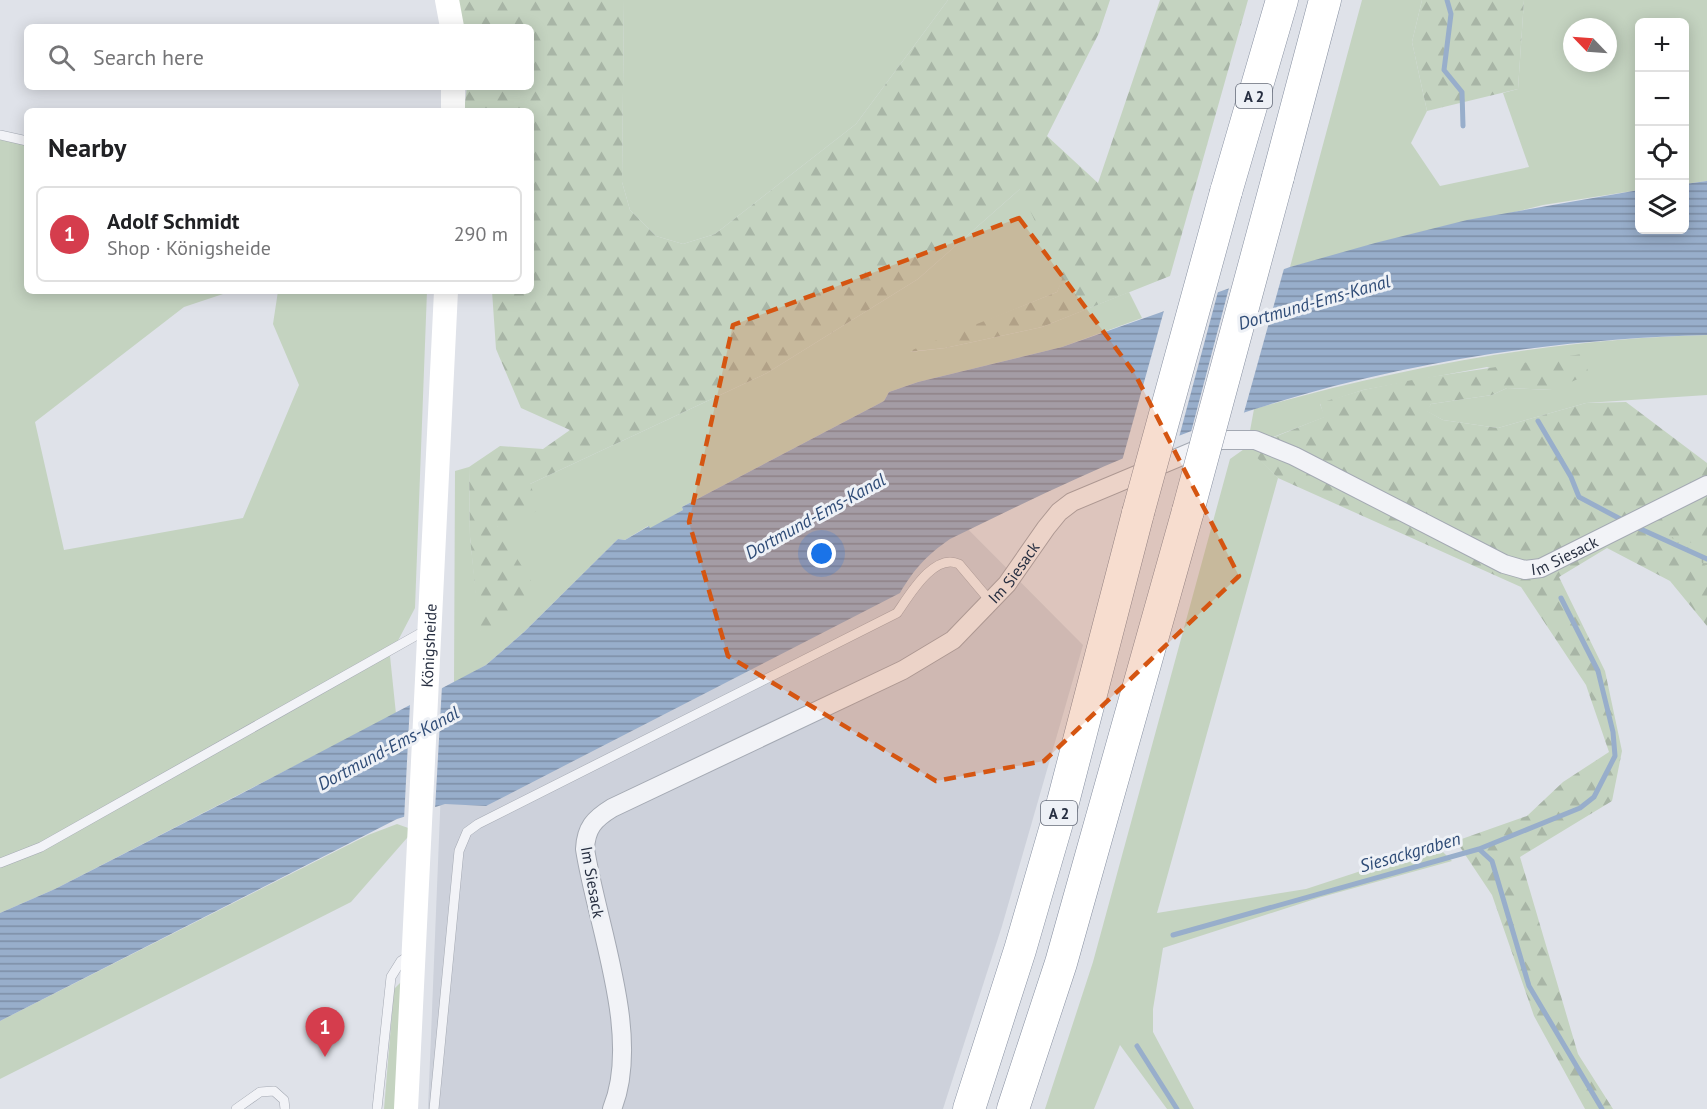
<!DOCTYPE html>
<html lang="en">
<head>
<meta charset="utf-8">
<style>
  body { margin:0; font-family:"PT Sans",sans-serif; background:#f6f6f6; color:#202124 }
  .controls { position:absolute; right:18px; top:18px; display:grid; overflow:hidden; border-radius:9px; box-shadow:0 3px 15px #0003 }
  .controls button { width:54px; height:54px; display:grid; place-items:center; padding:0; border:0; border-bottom:2px solid #e0e0e0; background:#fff; color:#202124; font:30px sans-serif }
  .compass { position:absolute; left:1563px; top:18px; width:54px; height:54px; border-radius:50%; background:#fff; box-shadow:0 3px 15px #0003; rotate:295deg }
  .you { position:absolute; left:822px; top:554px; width:21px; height:21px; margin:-15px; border:4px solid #fff; border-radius:50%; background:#1a73e8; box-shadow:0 0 0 9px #1a73e833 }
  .badge { display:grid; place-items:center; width:39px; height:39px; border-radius:50%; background:#d53d4d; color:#fff; font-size:20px; font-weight:700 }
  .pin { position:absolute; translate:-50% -50px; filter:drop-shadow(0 2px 3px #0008) }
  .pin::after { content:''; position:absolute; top:32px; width:21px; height:18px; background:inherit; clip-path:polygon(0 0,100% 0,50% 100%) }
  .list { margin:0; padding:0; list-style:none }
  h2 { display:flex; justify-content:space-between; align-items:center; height:78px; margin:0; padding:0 24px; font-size:26px }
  h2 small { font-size:20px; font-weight:400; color:#757577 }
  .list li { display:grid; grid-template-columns:39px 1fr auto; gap:18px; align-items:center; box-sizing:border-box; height:96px; margin:0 12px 12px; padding:0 12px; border:2px solid #e0e0e0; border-radius:9px }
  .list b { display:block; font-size:22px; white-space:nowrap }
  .list p { margin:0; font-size:20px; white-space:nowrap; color:#757577 }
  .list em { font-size:20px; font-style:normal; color:#757577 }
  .icon { flex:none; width:33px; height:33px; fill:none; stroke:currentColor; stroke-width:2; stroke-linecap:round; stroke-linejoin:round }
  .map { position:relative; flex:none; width:1707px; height:1109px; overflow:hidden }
  .search { position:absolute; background:#fff; box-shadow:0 3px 15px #0003; left:24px; top:24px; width:510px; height:66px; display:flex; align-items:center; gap:15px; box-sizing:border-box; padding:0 21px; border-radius:9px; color:#757577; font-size:22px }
  .panel { position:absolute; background:#fff; box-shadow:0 3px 15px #0003; left:24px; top:108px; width:510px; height:186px; border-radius:9px }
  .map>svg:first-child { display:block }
  .built { fill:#cdd1db }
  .grass { fill:#c4d3c0; fill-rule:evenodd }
  .forest { fill:url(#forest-firs) }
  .wetland { fill:url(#wetland-marsh) }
  .water { fill:url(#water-rules) }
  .pier { fill:#dfe2e9 }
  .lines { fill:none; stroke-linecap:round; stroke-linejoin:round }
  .stream { stroke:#98aecb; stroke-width:5 }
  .lane-casing { stroke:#a4a9b3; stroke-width:10 }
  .street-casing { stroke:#a4a9b3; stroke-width:20 }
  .highway-casing { stroke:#868fa0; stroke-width:33 }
  .lane { stroke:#f2f3f7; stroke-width:9 }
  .street { stroke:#f2f3f7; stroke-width:18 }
  .secondary { stroke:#fff; stroke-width:24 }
  .highway { stroke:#fff; stroke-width:32 }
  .highway-bridge-casing { stroke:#868fa0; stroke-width:33; stroke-linecap:butt }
  .highway-bridge { stroke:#fff; stroke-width:32 }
  .marked { fill:#d55511; fill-opacity:0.2; stroke:#d55511; stroke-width:4.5; stroke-dasharray:12 8; stroke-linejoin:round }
  .labels { text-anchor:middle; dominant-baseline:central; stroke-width:6; stroke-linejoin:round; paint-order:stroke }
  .shield { fill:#eef1f6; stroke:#636977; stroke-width:1.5 }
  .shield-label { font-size:15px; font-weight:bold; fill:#272f41 }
  .street-label { font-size:16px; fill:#272f41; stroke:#eef1f6 }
  .water-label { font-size:18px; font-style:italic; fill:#2f4c77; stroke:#eef1f6 }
</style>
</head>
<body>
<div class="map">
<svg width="1707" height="1109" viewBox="0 0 1707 1109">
  <defs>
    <pattern id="forest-firs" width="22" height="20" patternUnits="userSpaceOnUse" patternTransform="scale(1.5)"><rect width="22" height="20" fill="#c4d3c0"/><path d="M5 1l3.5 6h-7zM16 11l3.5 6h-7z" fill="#a8b5a6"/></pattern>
    <pattern id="wetland-marsh" width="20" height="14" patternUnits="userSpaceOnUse" patternTransform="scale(1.5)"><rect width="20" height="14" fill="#c4d3c0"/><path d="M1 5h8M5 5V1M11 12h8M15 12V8" fill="none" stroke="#a8b5a6"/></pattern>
    <pattern id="water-rules" width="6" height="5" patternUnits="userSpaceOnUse" patternTransform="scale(1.5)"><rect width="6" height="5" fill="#98aecb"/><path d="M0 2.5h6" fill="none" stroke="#7c8ea6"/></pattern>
  </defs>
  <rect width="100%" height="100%" fill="#dfe2e9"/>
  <path class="built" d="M929 490 1083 645 1002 926 943 1109H428L442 764Z"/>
  <path class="grass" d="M624 0H948L856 124 715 234 683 244 656 236 630 210 622 182Z
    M1362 0H1422L1412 42 1427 111 1411 143 1440 186 1529 167 1503 93 1518 89 1524 0H1707V181L1685 184 1684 22H1640L1639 190 1543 205 1290 267ZM1572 27H1608V63H1572Z
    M0 137 27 142V291H232L184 307 35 422 64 550 243 518 299 385 273 324 278 291H427L415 608 390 656 396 714 55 889 0 913Z
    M1021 188 1063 279 1057 292 910 352 945 348 1042 327 1129 292 1142 318 1062 347 918 382 889 392 884 401 682 507 683 510 650 529 648 526 625 540 618 539 524 632 486 665 454 683 455 471 469 467 470 537 480 631 497 527 530 484 767 373 918 279Z
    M1707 335V395L1586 403 1498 428 1443 420 1426 411 1431 404 1492 395 1507 388 1553 390 1487 367 1363 390 1320 404 1325 417 1247 447 1278 478 1157 913 1306 889 1437 846 1452 861 1318 898 1163 948 1153 1009V1032L1194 1109H1167L1120 1045 1094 1109H1045L1093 962 1230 459 1247 447 1254 409C1403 367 1552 339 1707 335Z
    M397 824 414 830 351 902 0 1079V1021L368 835Z
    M401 982 397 1109H384L394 989Z"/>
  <path class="forest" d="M457 0H624L622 182 630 210 656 236 683 244 715 234 856 124 948 0H1110L1099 33 1047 136 1098 183 1160 0H1248L1170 276 1042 327 945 348 907 352 1057 292 1062 279 1020 189 918 279 767 373 530 484 540 510 497 527 535 587 499 626 479 631 470 537 469 467 500 446 543 449 570 430 521 408 496 349 492 291H531V111H464L467 87H531V27H461Z
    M1422 0H1524L1518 89 1427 111 1412 42Z
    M1582 354 1589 374 1553 390 1507 388 1492 395 1431 404 1427 411 1443 420 1498 428 1586 403 1626 402 1707 463V626L1670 581 1607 548 1559 577 1605 671 1622 751 1612 801 1520 857 1578 1054 1613 1109H1585L1534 1016 1492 895 1456 841 1527 816 1563 782 1609 752 1586 685 1521 587 1278 478 1247 448 1324 417 1320 403 1363 390 1417 379Z"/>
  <path class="wetland" d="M1671 537 1707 547V567Z"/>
  <path class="water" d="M1707 181V335C1554 339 1401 362 1255 409 1150 442 1050 490 950 539 927 555 914 569 900 593L486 806 445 804 397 819 0 1021V913L55 889 235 797 486 665 524 632 618 539 625 540 649 526 650 528 683 510 682 507 884 401 889 392 918 382 1062 347 1290 267 1375 243 1467 220 1639 190 1640 230H1684L1685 184Z"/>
  <path class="pier" d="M1285 265 1243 416 1190 436 1230 284Z
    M1219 288 1178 441 1122 461 1165 307Z
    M442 686 435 810 404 820 410 703Z"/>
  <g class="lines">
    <path class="stream" d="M1447 0 1451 14 1444 70 1462 92 1463 126
      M1538 421 1571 477 1579 497 1626 522
      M1634 526 1707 559
      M1479 849 1580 808 1594 797 1615 756 1613 732 1598 671 1561 598
      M1173 935 1479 849 1492 861 1529 986 1602 1109
      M1137 1046 1177 1109"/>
    <g class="lane-casing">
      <path id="lane" d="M0 135 27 141
        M0 863 41 847 426 630
        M236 1109 260 1092 274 1091 284 1100 285 1109
        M377 1109 391 977 401 961 410 955
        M434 1109 459 851 467 832 478 824 897 613C909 596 934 552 959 564L991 602"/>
    </g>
    <g class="street-casing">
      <g id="street">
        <path id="s1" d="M612 1109C642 1036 597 926 585 849 586 828 594 819 612 808L903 670 953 640 1007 584 1046 528 1059 512 1072 502 1220 440H1255L1294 456 1504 564 1525 570 1541 568 1707 485"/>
      </g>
    </g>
    <g class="highway-casing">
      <path id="highway" d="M1278 177 1325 0
        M1226 192 1282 0
        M969 1109 1020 950 1063 802 1138 513
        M1013 1109 1061 963 1188 511"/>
    </g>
    <use href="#lane" class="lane"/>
    <use href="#street" class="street"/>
    <g class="secondary">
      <path d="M447 0 452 27"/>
      <path d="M453 111V87"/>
      <path id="s2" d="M406 1109 446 291"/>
    </g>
    <use href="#highway" class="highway"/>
    <g class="highway-bridge-casing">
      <path id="highway-bridge" d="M1188 511 1278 177
        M1138 513 1226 192"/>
    </g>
    <use href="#highway-bridge" class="highway-bridge"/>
  </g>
  <path class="marked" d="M1019 218 1135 374 1239 576 1044 761 936 781 728 656 689 522 733 325Z"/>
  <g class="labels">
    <g class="shield">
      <rect x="1236" y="84" width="36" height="24" rx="4.5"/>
      <rect x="1041" y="801" width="36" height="24" rx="4.5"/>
    </g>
    <g class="shield-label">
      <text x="1254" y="96">A 2</text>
      <text x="1059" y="813">A 2</text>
    </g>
    <g class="street-label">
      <text stroke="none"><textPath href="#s1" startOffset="1418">Im Siesack</textPath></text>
      <text stroke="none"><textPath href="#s1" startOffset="788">Im Siesack</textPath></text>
      <text stroke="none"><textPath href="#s2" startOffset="464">Königsheide</textPath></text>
      <text transform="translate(593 882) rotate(80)">Im Siesack</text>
    </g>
    <g class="water-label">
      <text transform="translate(1314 302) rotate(-16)">Dortmund-Ems-Kanal</text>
      <text transform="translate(815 516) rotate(-29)">Dortmund-Ems-Kanal</text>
      <text transform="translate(388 748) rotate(-28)">Dortmund-Ems-Kanal</text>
      <text transform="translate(1410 852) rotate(-16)">Siesackgraben</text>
    </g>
  </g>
</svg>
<div class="controls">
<button>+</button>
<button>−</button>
<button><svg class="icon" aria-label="locate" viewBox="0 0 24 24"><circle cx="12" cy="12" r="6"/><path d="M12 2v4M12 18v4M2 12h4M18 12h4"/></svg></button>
<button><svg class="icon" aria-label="layers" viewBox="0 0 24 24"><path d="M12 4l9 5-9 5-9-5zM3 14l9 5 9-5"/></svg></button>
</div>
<svg class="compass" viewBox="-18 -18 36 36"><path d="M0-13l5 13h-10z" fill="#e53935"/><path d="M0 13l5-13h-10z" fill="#757577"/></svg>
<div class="you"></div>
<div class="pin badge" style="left:325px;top:1057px">1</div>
<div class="search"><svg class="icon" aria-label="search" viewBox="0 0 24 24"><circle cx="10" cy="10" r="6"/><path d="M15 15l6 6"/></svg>Search here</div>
<section class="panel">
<h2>Nearby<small></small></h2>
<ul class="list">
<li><span class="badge">1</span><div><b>Adolf Schmidt</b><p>Shop · Königsheide</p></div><em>290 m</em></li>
</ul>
</section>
</div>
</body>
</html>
